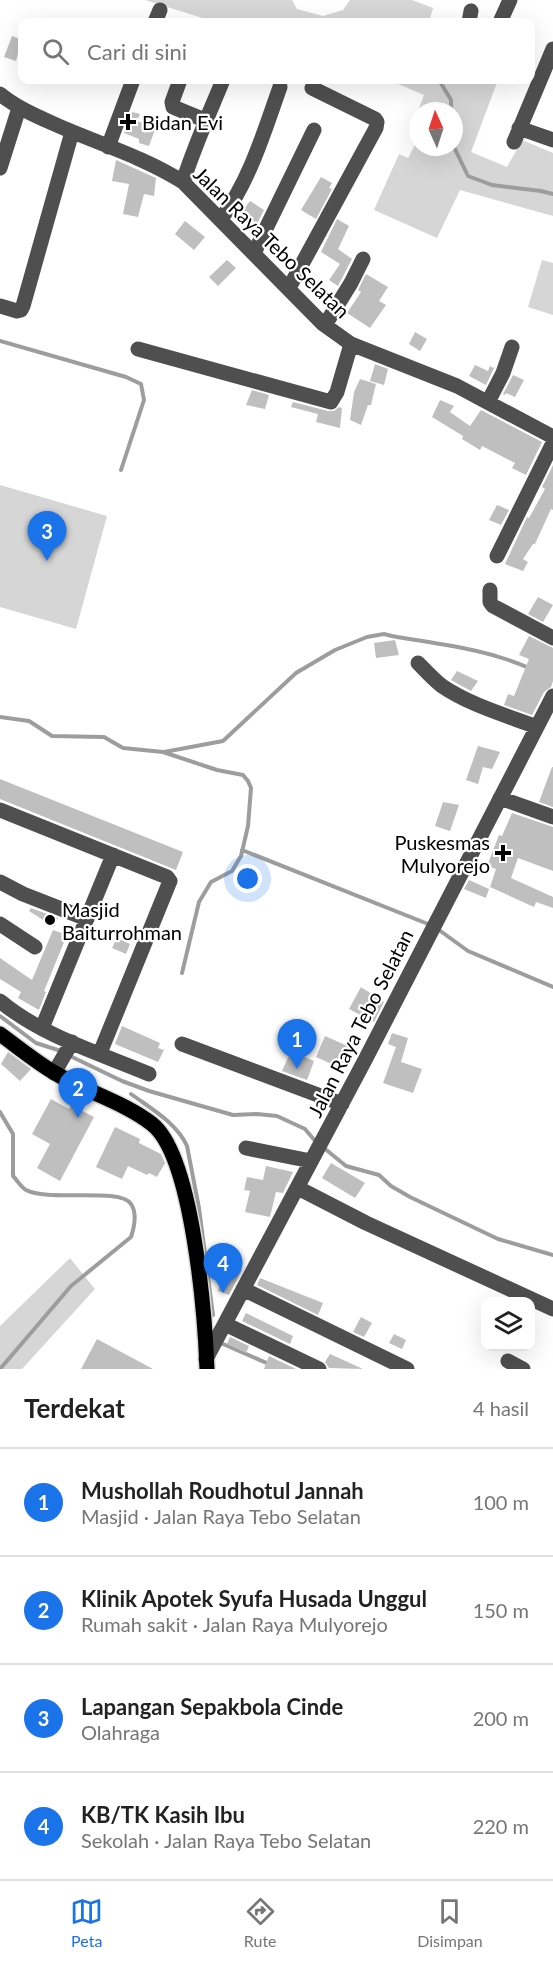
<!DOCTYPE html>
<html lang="id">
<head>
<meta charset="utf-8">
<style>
  body { margin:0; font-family:Lato,sans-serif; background:#f6f6f6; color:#222 }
  .controls { position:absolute; right:18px; bottom:18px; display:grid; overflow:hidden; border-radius:12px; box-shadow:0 6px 24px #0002 }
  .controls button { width:54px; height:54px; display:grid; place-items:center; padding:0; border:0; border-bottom:2px solid #e0e0e0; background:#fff; color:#222; font:30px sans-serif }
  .compass { position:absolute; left:409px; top:102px; width:54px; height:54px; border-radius:50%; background:#fff; box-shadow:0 6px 24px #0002; rotate:357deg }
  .you { position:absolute; left:248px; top:879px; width:21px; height:21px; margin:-15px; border:4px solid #fff; border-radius:50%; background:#1a73e8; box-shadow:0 0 0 9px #1a73e833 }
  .badge { display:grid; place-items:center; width:39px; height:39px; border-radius:50%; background:#1a73e8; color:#fff; font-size:20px; font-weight:700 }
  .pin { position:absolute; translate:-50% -50px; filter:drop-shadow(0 2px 3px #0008) }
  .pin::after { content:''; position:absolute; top:32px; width:21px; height:18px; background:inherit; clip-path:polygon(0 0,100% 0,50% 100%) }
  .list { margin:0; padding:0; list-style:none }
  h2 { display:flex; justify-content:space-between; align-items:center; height:78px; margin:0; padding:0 24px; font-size:26px }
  h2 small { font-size:20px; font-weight:400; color:#767676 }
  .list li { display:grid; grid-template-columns:39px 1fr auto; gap:18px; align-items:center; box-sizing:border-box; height:108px; padding:0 24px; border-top:2px solid #e0e0e0 }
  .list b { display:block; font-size:22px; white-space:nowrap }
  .list p { margin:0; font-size:20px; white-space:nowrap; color:#767676 }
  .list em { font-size:20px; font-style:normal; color:#767676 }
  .icon { flex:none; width:33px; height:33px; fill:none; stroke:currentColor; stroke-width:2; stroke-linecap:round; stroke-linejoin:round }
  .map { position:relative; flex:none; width:553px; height:1369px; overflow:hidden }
  .search { position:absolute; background:#fff; box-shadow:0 6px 24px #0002; left:18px; right:18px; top:18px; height:66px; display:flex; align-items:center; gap:15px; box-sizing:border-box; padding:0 21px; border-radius:12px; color:#767676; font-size:22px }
  .sheet { height:510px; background:#fff }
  nav { display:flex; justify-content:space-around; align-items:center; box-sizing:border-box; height:84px; border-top:2px solid #e0e0e0; background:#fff; font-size:16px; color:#767676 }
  nav a { display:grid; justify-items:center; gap:3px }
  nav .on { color:#1a73e8 }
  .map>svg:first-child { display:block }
  .green { fill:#d6d6d6 }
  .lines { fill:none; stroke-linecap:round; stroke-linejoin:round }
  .stream { stroke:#9d9d9d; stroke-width:4 }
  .building { fill:#bfbfbf }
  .major-casing { stroke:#dbdbdb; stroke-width:18 }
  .minor { stroke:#4f4f4f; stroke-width:15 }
  .major { stroke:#000; stroke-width:15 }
  .poi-dot { fill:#000; stroke:#fff; stroke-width:2 }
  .labels { text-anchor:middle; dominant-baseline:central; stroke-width:4.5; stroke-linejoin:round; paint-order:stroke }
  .poi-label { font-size:20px; fill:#000; stroke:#fff; text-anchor:start }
  .street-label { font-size:20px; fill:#000; stroke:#fff }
</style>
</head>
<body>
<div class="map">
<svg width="553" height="1369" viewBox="0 0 553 1369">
  <rect width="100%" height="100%" fill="#fff"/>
  <path class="green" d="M145 0H292L297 9 323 16 343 10 350 0H412L433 8 429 22H215Z
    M389 80H498L471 152 507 167 522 140 553 153V216L460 190 437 238 374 210 399 154 408 158 418 139V147H454V111H418V138L410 132 424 95Z
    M542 260 553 263V315L528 307Z
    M0 485 107 516 76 629 0 607Z
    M70 1258 95 1289 22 1369H0V1326Z"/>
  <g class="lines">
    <path class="stream" d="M439 80 451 100V111
      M454 147 468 176 492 185 541 191 553 194
      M0 341 126 377 141 384 144 400 121 470
      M0 717 29 721 52 736 104 737 123 748 163 752 217 770 243 775 248 781 251 788 248 826 241 856 232 871 211 882 199 902 182 973
      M164 752 223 741 296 673 335 650 367 637 384 634 392 636C437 644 487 649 529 668
      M242 850 428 924
      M439 930 468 951 553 987
      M0 1016 36 1043 61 1051
      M68 1055 122 1081 149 1091 233 1115 257 1114 277 1116 305 1129 316 1142
      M131 1094C150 1108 177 1123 187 1146L199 1208 213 1315
      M0 1112 13 1134V1176C17 1180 21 1187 26 1190 48 1202 120 1187 131 1204 137 1213 134 1228 131 1237L71 1286 0 1369
      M324 1148 346 1166 379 1175 391 1186 410 1197 498 1239 553 1255
      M223 1344 269 1364"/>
  </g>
  <path class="building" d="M12 36 22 40 16 61 4 57Z
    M132 112 140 114 137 121 156 127 149 146 139 143V139L124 133Z
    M116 160 156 178 154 196 144 194 138 217 123 214 129 184 112 181Z
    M321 177 332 183 329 188 332 189 316 219 301 210Z
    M250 201 264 210 257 224 241 213Z
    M337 219 349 226 338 249 352 259 338 286 329 280 340 264 321 252Z
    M185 221 205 237 194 250 175 234Z
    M227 260 236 268 218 286 209 277Z
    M366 274 388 287 379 301 386 305 370 328 347 313 361 292 358 290Z
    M415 332 427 339 420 351 409 344Z
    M375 364 388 369 384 385 370 381Z
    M475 365 488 371 490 366 493 368 495 366 486 385 469 376Z
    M513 375 524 380 515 397 506 393 505 395 503 394Z
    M360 379 376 384 371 405H368L361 425 350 420 354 392Z
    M252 390 269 395 265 409 246 405Z
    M440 400 454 406 450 412 470 426 481 410 542 442 526 475 512 468 515 463 482 446 480 450 462 439 463 436 432 417Z
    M293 402 328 411H334L339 407 342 408 340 428 316 422 318 414 291 407Z
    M553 465V510L551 509 535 544H533L523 559 528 562 523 571 505 564 527 517 529 518 545 489 542 487Z
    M497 505 509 510 501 525 489 520Z
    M538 597 553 605 543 622 528 614Z
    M529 636 553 648V681L551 687 544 692 532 715 504 705 508 694 514 696 529 659 519 655Z
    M395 640 399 655 376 658 374 643Z
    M457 671 478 681 471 691 451 680Z
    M478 746 500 752 492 769 483 767 478 784 466 780Z
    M552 767H553V807L539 802Z
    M0 779 183 852 176 870 0 799Z
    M443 802 459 805 450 831 435 826Z
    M512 813 553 827V871L518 858 511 878 553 897V908L536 902 534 907 490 887 496 869 487 866 499 835 502 836Z
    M469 880 489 889 486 898 464 889Z
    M31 908 58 918 54 927 29 911Z
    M53 930 67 935 44 991 46 992 39 1010 18 998 21 992 0 979V958L32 980Z
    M117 938 130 944 126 954 112 948Z
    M361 987 384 1002 374 1022 349 1009Z
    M122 1026 160 1043 158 1048 164 1050 158 1062 115 1044Z
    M392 1033 408 1038 401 1062 422 1069 413 1093 383 1083 396 1047 388 1044Z
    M325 1036 352 1048 343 1069 316 1057Z
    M291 1051 314 1061 307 1080 282 1071Z
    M8 1052 31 1069 20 1081 1 1064Z
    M51 1099 69 1109 71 1105 94 1117 60 1181 37 1168 50 1144 32 1134Z
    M115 1127 140 1139 139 1143 161 1154 165 1163 157 1177 149 1173 147 1175 128 1166 122 1179 96 1167Z
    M331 1163 365 1183 355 1198 322 1178Z
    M266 1166 293 1172 283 1193 276 1192 270 1217 245 1212 250 1191 244 1190 247 1177 263 1180Z
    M216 1261 242 1270 229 1295 218 1291 222 1280 212 1276Z
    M260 1278 323 1303 318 1315 257 1285Z
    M246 1313 293 1336 290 1344 242 1321Z
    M361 1317 372 1323 364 1337 353 1332Z
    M394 1334 406 1340 402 1349 389 1343Z
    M230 1337 249 1346 246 1353 227 1344Z
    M97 1339 153 1369H81Z
    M330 1354 363 1369 329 1368 325 1362Z
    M269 1356 296 1369H264Z"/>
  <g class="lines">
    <g class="major-casing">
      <path id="major" d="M0 1034C18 1047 36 1062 55 1073 86 1092 124 1102 152 1124 193 1156 205 1317 207 1369"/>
    </g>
    <path class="minor" d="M155 22 160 10
      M469 22 471 11
      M500 22 510 0
      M180 80 172 102 173 107 207 121
      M0 94C16 107 34 115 52 123 96 143 142 156 183 182L323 324 351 344 457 386 553 437
      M519 128 553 140
      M514 142 553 49
      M108 147 133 80
      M0 168 19 108
      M183 182C194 147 209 114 223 80
      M221 219C250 180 264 132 280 87
      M254 253 314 130
      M289 288 376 128 377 122 375 119 312 88
      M0 306 17 311 21 310 23 306 72 132
      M325 325 351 283 363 259
      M138 349 331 402 337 392 351 344
      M488 402 503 373 512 347
      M497 556 553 443
      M490 590V602L493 606 553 638
      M418 663C426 671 433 679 442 686 470 705 505 715 537 727
      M500 798 553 817
      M0 810 167 877 170 881 100 1053
      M0 882 23 894 87 919
      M0 924 35 947
      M0 1001C42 1036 99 1053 149 1074
      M42 1028 113 855
      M182 1044 342 1104
      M54 1073 72 1042
      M246 1148 311 1161
      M298 1188 366 1223 553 1309
      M243 1289 407 1369
      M225 1324 319 1369
      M206 1359 365 1060 553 696
      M508 1361 523 1369"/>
    <use href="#major" class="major"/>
  </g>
  <g class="poi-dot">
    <path d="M125 113h6v6h6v6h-6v6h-6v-6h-6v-6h6z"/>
    <path d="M500 844h6v6h6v6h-6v6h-6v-6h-6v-6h6z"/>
    <circle cx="50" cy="920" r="6"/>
  </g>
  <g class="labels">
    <g class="poi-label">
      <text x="142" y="122">Bidan Evi</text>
      <text x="490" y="842" text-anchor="end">Puskesmas<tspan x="490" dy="23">Mulyorejo</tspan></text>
      <text x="62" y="909">Masjid<tspan x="62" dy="23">Baiturrohman</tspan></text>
    </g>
    <g class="street-label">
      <text transform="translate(272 242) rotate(44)">Jalan Raya Tebo Selatan</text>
      <text transform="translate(360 1023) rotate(-63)">Jalan Raya Tebo Selatan</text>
    </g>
  </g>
</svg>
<div class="controls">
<button><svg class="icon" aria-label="layers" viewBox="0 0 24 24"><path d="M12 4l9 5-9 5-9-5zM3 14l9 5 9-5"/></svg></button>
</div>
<svg class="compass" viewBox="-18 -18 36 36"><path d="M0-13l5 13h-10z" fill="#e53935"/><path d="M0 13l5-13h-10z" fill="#767676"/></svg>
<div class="you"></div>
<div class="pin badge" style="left:297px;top:1069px">1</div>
<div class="pin badge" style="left:78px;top:1118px">2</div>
<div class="pin badge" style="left:47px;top:561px">3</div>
<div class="pin badge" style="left:223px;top:1293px">4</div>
<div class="search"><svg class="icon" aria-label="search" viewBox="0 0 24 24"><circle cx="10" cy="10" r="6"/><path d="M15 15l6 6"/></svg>Cari di sini</div>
</div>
<section class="sheet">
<h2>Terdekat<small>4 hasil</small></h2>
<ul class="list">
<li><span class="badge">1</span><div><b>Mushollah Roudhotul Jannah</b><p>Masjid · Jalan Raya Tebo Selatan</p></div><em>100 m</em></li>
<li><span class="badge">2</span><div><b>Klinik Apotek Syufa Husada Unggul</b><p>Rumah sakit · Jalan Raya Mulyorejo</p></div><em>150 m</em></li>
<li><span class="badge">3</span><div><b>Lapangan Sepakbola Cinde</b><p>Olahraga</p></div><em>200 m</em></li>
<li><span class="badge">4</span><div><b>KB/TK Kasih Ibu</b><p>Sekolah · Jalan Raya Tebo Selatan</p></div><em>220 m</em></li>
</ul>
</section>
<nav>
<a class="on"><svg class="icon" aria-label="map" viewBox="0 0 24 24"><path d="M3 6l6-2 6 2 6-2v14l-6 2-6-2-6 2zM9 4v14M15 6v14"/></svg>Peta</a>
<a><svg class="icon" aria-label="directions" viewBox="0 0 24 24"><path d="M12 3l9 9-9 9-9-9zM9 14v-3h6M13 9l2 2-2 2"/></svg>Rute</a>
<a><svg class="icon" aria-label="saved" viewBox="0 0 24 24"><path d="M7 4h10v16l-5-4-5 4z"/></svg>Disimpan</a>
</nav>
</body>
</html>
